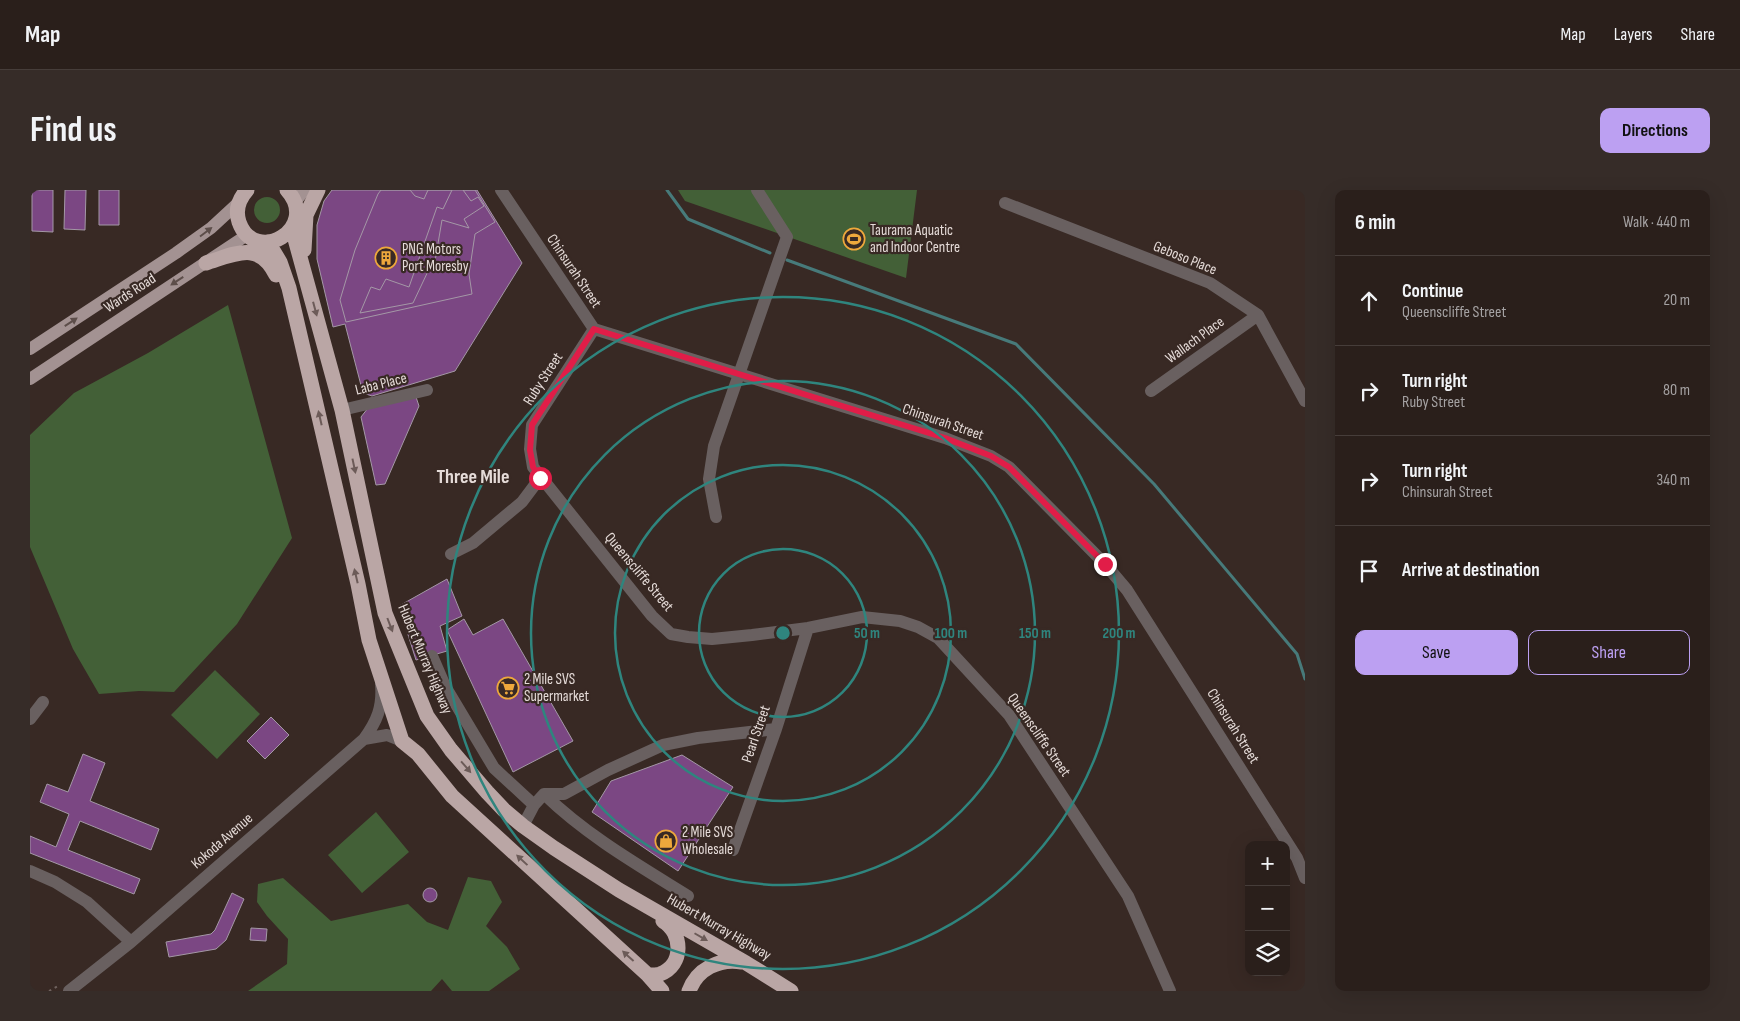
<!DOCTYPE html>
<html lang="en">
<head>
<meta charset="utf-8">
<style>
  body { margin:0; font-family:"Sofia Sans Condensed",sans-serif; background:#362c28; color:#f1f3f6 }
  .controls { position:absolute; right:15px; bottom:15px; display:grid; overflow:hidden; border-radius:10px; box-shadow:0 5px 20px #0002 }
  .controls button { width:45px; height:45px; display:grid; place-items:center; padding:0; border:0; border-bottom:1px solid #463d3a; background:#2a1f1b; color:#f1f3f6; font:25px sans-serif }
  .stop { position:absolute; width:15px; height:15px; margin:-11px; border:4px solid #e11d48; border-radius:50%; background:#fff }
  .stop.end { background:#e11d48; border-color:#fff; box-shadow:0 1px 5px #0008 }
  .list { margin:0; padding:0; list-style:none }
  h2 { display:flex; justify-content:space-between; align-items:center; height:65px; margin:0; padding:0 20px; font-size:21px }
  h2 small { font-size:16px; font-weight:400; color:#a5a2a3 }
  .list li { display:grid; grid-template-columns:32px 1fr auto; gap:15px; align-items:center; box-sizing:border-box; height:90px; padding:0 20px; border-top:1px solid #463d3a }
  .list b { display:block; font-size:19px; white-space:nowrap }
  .list p { margin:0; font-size:16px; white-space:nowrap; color:#a5a2a3 }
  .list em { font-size:16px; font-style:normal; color:#a5a2a3 }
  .actions { display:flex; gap:10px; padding:15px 20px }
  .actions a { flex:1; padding:11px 0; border:1px solid #bca0f2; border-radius:10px; text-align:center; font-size:18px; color:#bca0f2 }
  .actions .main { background:#bca0f2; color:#111 }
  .icon { flex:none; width:28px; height:28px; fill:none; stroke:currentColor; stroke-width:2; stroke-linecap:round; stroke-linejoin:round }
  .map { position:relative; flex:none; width:1275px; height:801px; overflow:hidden; border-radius:10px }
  header { display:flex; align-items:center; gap:30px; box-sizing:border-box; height:70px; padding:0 25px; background:#2a1f1b; border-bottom:1px solid #463d3a }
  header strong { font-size:24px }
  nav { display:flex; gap:28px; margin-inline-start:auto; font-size:18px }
  .intro { display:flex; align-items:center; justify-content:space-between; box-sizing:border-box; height:120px; padding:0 30px }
  h1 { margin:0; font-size:35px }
  .button { padding:12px 22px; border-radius:10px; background:#bca0f2; color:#111; font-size:18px; font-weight:700 }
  main { display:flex; gap:30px; padding:0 30px }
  aside { flex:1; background:#2a1f1b; border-radius:10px; box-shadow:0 5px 20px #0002 }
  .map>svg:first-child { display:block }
  .green { fill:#436037 }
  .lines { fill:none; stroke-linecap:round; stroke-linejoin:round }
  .stream { stroke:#477a7a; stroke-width:3 }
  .building { fill:#7b4783; stroke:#a498a6 }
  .path { stroke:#70635f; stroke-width:2; stroke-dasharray:2.5 4; stroke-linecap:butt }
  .minor { stroke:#696060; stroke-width:12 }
  .major { stroke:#a39292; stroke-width:12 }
  .highway { stroke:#baa6a5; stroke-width:15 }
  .oneway { fill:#5d4e4a }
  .oneway2 { fill:#6c5b58 }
  .route { stroke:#e11d48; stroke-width:6 }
  .ring { fill:none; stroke:#2f857e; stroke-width:2.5 }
  .labels { text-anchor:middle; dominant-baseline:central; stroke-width:4.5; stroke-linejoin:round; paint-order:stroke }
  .poi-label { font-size:15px; fill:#e5dbd8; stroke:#382924; text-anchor:start }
  .street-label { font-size:15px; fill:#e5dbd8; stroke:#382924 }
  .district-label { font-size:20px; font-weight:bold; fill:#e5dbd8; stroke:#382924 }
  .centre { fill:#2f857e; stroke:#382924; stroke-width:2.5 }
  .ring-label { font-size:15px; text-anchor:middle; font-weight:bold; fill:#2f857e; stroke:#382924; stroke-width:4.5; stroke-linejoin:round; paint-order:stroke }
</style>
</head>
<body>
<header>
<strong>Map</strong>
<nav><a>Map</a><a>Layers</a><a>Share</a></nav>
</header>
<div class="intro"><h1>Find us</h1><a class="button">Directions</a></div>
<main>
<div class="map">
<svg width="1275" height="801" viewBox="0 0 1275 801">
  <rect width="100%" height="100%" fill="#382924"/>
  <path class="green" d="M648 0H887L876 88 655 11Z
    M224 20a13 13 0 1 1 26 0a13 13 0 1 1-26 0Z
    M198 115 262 348 207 434 144 502 109 501 69 504 43 459 0 357V245L44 203 118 163Z
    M185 480 230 524 187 569 141 525Z
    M346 622 379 662 332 703 298 665Z
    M438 687 461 691 472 712 456 736 477 757 490 779 459 801H422L412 789 401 801H218L257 774 258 749 237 726 227 712 228 694 253 688 301 731 378 714 397 732 418 740Z"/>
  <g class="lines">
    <path class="stream" d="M637 0 658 29 740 63
      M757 70 986 154 1124 294 1267 464 1275 489"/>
  </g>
  <path class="building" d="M2 0H23V42L2 41Z
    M35 0H56L55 40 34 39Z
    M69 0H89V35H69Z
    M302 0H447L492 73 425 181 342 206 333 203 315 134 303 137 287 69V35L294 11Z
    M351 0H380L385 6 394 9 398 0H422L413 19 407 17 379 97 356 89 350 100 341 97 330 123 383 113 400 77H404L412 30 439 38 434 29 454 16 448 7 441 11 433 0H445L465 32 445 44 439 84 442 104 316 132 310 110 325 60 348 4Z
    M386 207 389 216 355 294 346 295 331 227 338 218Z
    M417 389 432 426 410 436 417 461 386 470 369 416Z
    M434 429 443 445 473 429 543 551 483 582 417 440Z
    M241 527 259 545 235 569 217 551Z
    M53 564 75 573 60 611 129 639 121 660 50 631 38 660 110 689 104 704 0 663V646L26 657 39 624 10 612 17 594 38 602Z
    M652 565 703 597 648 681 562 622 581 591Z
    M393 705a7 7 0 1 1 14 0a7 7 0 1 1-14 0Z
    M202 703 214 709 196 750 186 759 139 767 136 752 181 744 185 740Z
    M221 738 237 739 236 751 220 750Z"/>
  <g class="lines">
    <path class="path" d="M19 801 28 796"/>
    <path class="minor" d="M471 0 564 139 915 248 961 266 979 277 1075 374 1097 400 1267 668 1275 688
      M975 13 1180 93 1228 125 1275 211
      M564 139 502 235 500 259 503 277 622 426 641 444 658 447 682 449 722 445 778 438 832 427 870 431 888 437 908 448 979 525 1098 706 1140 801
      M1121 201 1228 125
      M312 220 397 200
      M686 327 679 289 684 256 757 47 727 0
      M421 364 443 353 492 312 510 288
      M402 466 415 496 464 578 504 615
      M0 529 13 512
      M334 549C347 531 353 517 351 494
      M514 604C556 645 608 675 658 706
      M493 636 504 615 514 604H534L578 580 633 555 668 548 746 539
      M703 660 746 539 778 438
      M0 681 25 692 57 712 101 752
      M39 801 101 752 334 549 357 545 372 551"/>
    <path class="major" d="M265 12 275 0
      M0 159 146 63 181 38 207 14
      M0 189 217 45"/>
    <path class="highway" d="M217 0C209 9 205 20 209 32 225 77 291 38 257 0
      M262 38 312 220 355 423 397 526 421 560 457 602 474 620 493 636 524 658 589 700 716 773 761 801
      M238 52 250 72 259 98 328 394 339 450 372 551 388 564 422 606 618 785 632 801
      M274 60 276 25 288 0
      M176 73C205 64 229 50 246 85
      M618 785C622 785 627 785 630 784 654 775 653 743 633 731
      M659 801C667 779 689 768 712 772"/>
  </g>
  <defs><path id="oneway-solid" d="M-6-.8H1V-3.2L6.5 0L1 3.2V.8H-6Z" transform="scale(1.25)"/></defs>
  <g class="oneway">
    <use href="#oneway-solid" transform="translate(176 42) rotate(-37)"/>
    <use href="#oneway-solid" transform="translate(147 91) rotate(147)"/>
    <use href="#oneway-solid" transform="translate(41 132) rotate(-33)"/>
  </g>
  <g class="oneway2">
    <use href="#oneway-solid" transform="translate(285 119) rotate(75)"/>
    <use href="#oneway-solid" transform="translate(290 228) rotate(-103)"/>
    <use href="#oneway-solid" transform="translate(324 276) rotate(78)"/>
    <use href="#oneway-solid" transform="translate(326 386) rotate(-103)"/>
    <use href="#oneway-solid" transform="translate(360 435) rotate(69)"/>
    <use href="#oneway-solid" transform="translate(436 577) rotate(49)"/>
    <use href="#oneway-solid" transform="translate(492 670) rotate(-137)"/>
    <use href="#oneway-solid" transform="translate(671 747) rotate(30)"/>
    <use href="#oneway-solid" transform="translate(598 766) rotate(-138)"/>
  </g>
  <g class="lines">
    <path class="route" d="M510 288 503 277 500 260 502 235 564 139 915 248 961 266 979 277 1075 374"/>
  </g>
  <g class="ring">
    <circle cx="753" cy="443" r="84"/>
    <circle cx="753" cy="443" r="168"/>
    <circle cx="753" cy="443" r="252"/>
    <circle cx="753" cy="443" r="336"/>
  </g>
  <defs>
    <g id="stadium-ring" transform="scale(1.125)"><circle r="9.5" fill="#382924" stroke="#eea83c" stroke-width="1.5"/><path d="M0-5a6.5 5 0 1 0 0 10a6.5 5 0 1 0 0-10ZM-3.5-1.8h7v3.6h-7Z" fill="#eea83c"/></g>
    <g id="building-ring" transform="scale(1.125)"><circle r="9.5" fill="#382924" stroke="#eea83c" stroke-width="1.5"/><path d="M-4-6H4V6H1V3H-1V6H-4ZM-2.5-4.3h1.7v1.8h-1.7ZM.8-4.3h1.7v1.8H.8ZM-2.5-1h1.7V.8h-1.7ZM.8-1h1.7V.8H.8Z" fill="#eea83c"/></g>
    <g id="supermarket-ring" transform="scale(1.125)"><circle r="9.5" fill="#382924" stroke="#eea83c" stroke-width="1.5"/><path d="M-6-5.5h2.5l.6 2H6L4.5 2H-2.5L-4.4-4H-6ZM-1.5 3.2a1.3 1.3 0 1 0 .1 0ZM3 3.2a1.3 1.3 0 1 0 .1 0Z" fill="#eea83c"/></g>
    <g id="shop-ring" transform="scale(1.125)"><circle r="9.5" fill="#382924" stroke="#eea83c" stroke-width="1.5"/><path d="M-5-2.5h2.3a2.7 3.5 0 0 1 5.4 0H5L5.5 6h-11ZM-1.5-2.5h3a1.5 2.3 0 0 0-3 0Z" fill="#eea83c"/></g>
  </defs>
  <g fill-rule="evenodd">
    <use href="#stadium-ring" x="824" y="49"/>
    <use href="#building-ring" x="356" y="68"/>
    <use href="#supermarket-ring" x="478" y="498"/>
    <use href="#shop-ring" x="636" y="651"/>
  </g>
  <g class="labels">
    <g class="poi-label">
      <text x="840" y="40">Taurama Aquatic<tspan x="840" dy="17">and Indoor Centre</tspan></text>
      <text x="372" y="59">PNG Motors<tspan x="372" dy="17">Port Moresby</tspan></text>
      <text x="494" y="489">2 Mile SVS<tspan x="494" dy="17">Supermarket</tspan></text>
      <text x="652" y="642">2 Mile SVS<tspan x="652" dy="17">Wholesale</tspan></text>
    </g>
    <g class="street-label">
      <text transform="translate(1155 68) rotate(22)">Geboso Place</text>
      <text transform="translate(544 81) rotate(56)">Chinsurah Street</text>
      <text transform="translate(100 103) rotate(-33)">Wards Road</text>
      <text transform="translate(1165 150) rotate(-36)">Wallach Place</text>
      <text transform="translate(513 189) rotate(-57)">Ruby Street</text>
      <text transform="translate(351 194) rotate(-14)">Laba Place</text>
      <text transform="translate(913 232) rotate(19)">Chinsurah Street</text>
      <text transform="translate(609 382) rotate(50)">Queenscliffe Street</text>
      <text transform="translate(395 469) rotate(67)">Hubert Murray Highway</text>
      <text transform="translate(1203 536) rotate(58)">Chinsurah Street</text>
      <text transform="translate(726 544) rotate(-71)">Pearl Street</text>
      <text transform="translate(1009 545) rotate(55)">Queenscliffe Street</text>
      <text transform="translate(192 651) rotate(-41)">Kokoda Avenue</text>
      <text transform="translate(689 737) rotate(30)">Hubert Murray Highway</text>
    </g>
    <g class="district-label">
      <text x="443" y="287">Three Mile</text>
    </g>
  </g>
  <circle cx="753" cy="443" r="8" class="centre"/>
  <g class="ring-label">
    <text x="837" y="448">50 m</text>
    <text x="921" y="448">100 m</text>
    <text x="1005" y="448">150 m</text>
    <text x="1089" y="448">200 m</text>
  </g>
</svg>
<div class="controls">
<button>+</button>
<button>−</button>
<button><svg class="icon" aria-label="layers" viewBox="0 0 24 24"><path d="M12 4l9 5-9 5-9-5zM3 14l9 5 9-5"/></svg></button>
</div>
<div class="stop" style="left:510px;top:288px"></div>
<div class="stop end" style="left:1075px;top:374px"></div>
</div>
<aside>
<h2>6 min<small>Walk · 440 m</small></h2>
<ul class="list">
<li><svg class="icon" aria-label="ahead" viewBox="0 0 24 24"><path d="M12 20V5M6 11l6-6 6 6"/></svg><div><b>Continue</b><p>Queenscliffe Street</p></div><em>20 m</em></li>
<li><svg class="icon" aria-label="right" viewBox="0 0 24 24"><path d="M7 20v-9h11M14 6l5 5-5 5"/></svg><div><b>Turn right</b><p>Ruby Street</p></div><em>80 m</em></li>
<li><svg class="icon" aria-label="right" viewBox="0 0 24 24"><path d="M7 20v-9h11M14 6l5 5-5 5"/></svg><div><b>Turn right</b><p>Chinsurah Street</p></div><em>340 m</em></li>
<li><svg class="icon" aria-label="arrive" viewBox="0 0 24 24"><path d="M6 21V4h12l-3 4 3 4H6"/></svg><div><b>Arrive at destination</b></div></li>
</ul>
<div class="actions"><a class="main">Save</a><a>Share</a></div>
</aside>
</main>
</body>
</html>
